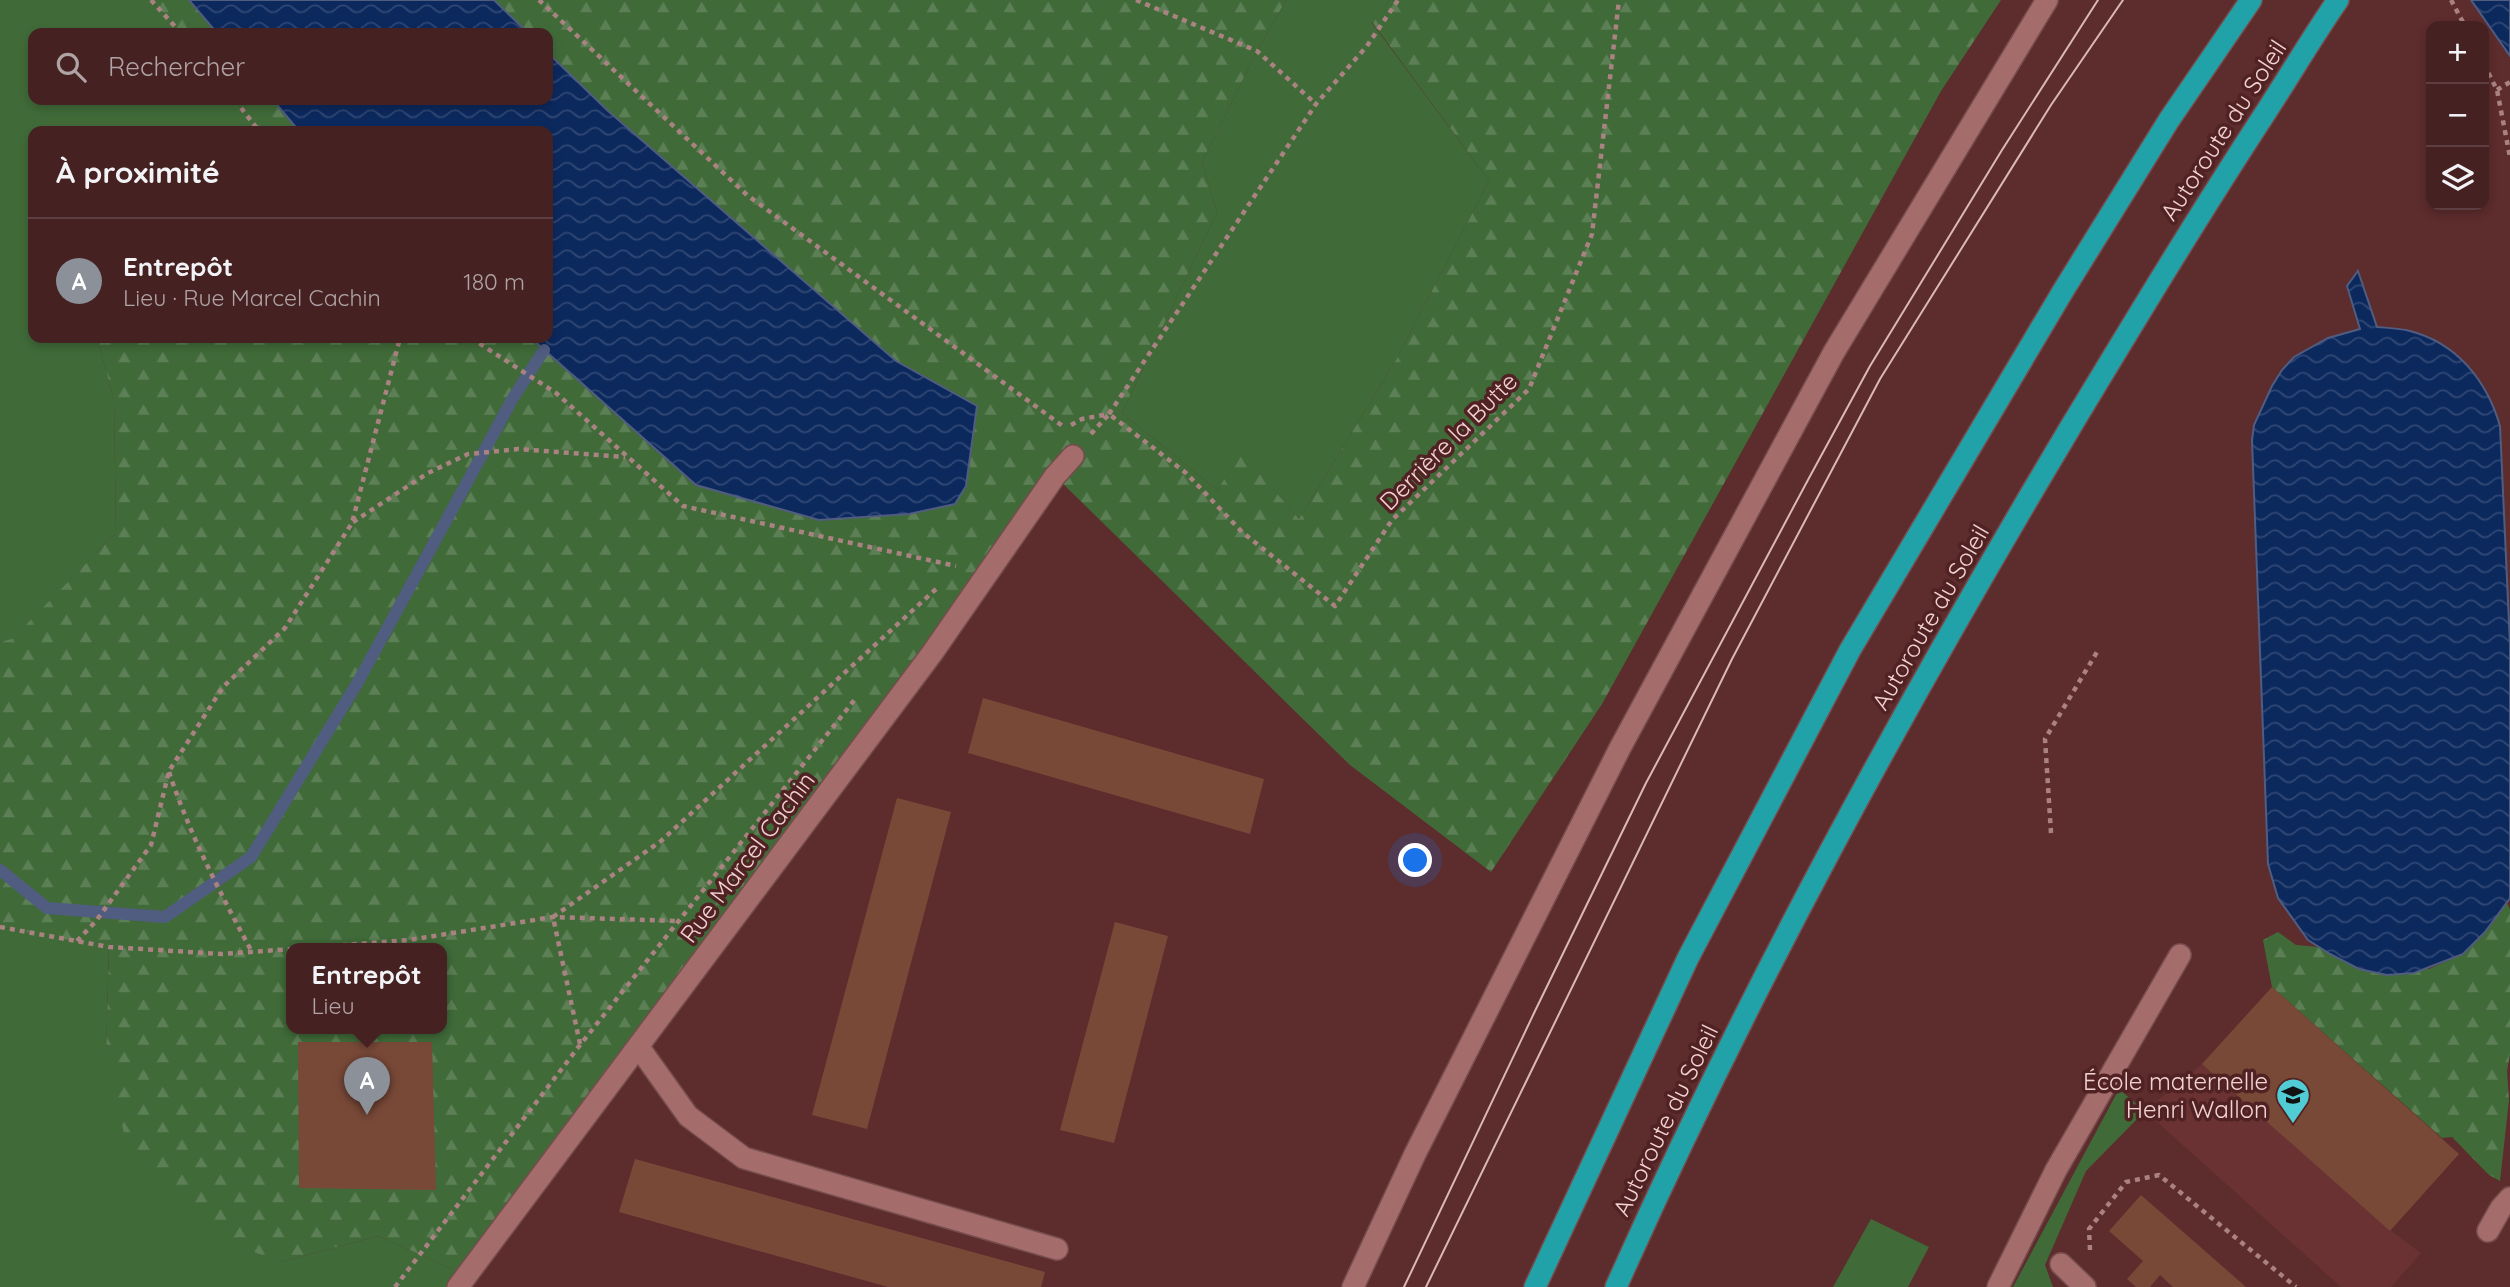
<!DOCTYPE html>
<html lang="fr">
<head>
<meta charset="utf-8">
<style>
  body { margin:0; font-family:Quicksand,sans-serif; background:#4d292a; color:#f1f3f6 }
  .controls { position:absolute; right:21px; top:21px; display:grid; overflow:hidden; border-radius:14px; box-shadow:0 4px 10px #0003 }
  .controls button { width:63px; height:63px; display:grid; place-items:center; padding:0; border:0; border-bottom:2px solid #5e3e40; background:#462122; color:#f1f3f6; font:35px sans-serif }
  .you { position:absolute; left:1416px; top:861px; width:24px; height:24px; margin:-18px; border:5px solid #fff; border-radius:50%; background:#1a73e8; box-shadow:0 0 0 10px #1a73e833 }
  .badge { display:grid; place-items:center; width:46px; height:46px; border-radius:50%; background:#8c9099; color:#fff; font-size:23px; font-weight:700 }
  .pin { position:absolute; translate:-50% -58px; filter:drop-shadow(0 2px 4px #0008) }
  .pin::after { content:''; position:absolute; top:37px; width:24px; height:21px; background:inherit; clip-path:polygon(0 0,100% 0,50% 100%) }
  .popup { position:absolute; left:286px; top:943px; width:161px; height:91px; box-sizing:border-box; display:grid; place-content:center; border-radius:14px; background:#462122; filter:drop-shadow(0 2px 5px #0005); font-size:23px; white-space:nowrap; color:#b0a3a5 }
  .popup b { font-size:26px; color:#f1f3f6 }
  .popup::after { content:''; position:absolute; left:50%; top:100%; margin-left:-14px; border:14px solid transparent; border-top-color:#462122 }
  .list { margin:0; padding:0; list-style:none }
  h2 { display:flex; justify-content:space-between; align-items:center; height:91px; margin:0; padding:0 28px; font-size:30px }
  h2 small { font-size:23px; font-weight:400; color:#b0a3a5 }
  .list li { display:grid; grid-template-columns:46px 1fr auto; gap:21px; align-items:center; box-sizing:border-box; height:126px; padding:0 28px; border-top:2px solid #5e3e40 }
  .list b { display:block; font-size:26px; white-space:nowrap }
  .list p { margin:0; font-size:23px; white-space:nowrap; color:#b0a3a5 }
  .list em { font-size:23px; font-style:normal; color:#b0a3a5 }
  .icon { flex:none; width:38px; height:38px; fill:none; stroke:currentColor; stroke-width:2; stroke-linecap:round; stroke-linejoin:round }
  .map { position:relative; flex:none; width:2510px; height:1287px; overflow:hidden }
  .search { position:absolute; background:#462122; box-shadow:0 4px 10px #0003; left:28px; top:28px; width:525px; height:77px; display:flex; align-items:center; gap:18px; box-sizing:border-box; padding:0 24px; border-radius:14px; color:#b0a3a5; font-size:26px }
  .panel { position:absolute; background:#462122; box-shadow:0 4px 10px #0003; left:28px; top:126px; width:525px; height:217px; border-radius:14px }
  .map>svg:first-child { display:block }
  .built { fill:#6b3233 }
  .green { fill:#406b39 }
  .forest { fill:url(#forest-firs); fill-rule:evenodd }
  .water { fill:url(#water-waves); stroke:#515c81; stroke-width:2 }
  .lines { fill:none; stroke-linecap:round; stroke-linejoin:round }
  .stream { stroke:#515c81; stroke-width:12 }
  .building { fill:#794938 }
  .minor-casing { stroke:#764c4d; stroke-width:24 }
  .highway-casing { stroke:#764c4d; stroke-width:24 }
  .path { stroke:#aa8282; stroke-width:4.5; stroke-dasharray:5 5; stroke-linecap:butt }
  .minor { stroke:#a46d6c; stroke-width:21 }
  .highway { stroke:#21a2a9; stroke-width:21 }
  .tram { stroke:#dbb8b8; stroke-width:2 }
  .labels { text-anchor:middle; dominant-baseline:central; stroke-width:7; stroke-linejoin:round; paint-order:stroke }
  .street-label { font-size:24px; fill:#f3d3d2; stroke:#512223 }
  .poi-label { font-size:24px; fill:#f3d3d2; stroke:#512223; text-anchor:end }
</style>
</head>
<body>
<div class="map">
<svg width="2510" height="1287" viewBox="0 0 2510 1287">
  <defs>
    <pattern id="forest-firs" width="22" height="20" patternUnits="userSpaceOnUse" patternTransform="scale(1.75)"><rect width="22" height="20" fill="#406b39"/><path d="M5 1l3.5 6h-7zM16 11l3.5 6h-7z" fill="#5c7f55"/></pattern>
    <pattern id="water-waves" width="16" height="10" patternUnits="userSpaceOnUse" patternTransform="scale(1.75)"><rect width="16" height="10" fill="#0c295e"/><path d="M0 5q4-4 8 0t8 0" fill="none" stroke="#304774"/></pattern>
  </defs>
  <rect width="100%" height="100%" fill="#5d2c2d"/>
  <path class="built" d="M2272 987 2459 1154 2390 1230 2421 1253 2391 1287H2341L2145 1111 2202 1064Z"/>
  <path class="green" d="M0 0H151L181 33H33V100H235L259 131H33V338H97L114 400 116 533 12 640 0 642Z
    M1286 0H1390L1372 23 1489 181 1396 360 1299 519 1242 454 1217 490 1122 413 1217 212 1202 162 1257 51Z
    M0 927 109 947 106 1054 281 1262 378 1236 466 1275 458 1287H0Z
    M2119 1089 2145 1111 2086 1171 2045 1265 2053 1287H2013Z
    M1871 1219 1929 1247 1908 1287H1833Z"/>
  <path class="forest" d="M151 0H189L217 33H181Z
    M494 0H1286L1257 51 1202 162 1217 212 1122 413 1217 490 1242 453 1299 519 1396 360 1489 181 1372 22 1390 0H2001L1941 91 1602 704 1491 872 1350 765 1055 476 466 1275 378 1236 281 1262 225 1241 130 1160 106 1054 109 948 0 927V642L12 639 116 533 114 400 97 338H531L696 485 976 406 896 361 607 110 548 53V33H528ZM292 949H442V1029H292Z
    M235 100H273L299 131H259Z
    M2507 903 2510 909V1054L2507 1071 2509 1100 2500 1181 2489 1175 2452 1137 2442 1138 2272 987 2263 940 2278 932 2296 945 2318 947 2359 969H2429L2463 954 2486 932Z"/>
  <path class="water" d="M189 0H494L528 33H217Z
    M2471 0H2510V56Z
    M548 53 607 110 896 361 977 406 966 486 955 504 909 514 819 520 696 485 531 338H548V131H299L273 100H548Z
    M2358 271 2377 327C2388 328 2399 328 2410 331 2457 343 2487 381 2500 426L2510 645V898L2485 932 2463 954 2414 973 2387 975 2359 969 2330 954 2308 940 2278 898 2268 864 2252 440 2254 425 2272 386 2282 370 2294 357 2328 338 2360 329 2347 286Z"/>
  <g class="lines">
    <path class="stream" d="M0 870 47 908 165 917 251 857 358 682 513 398 544 350"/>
  </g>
  <path class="building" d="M983 698 1264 779 1250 834 968 753Z
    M897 798 951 812 867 1129 812 1115Z
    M1115 922 1168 936 1114 1143 1060 1130Z
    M2272 987 2459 1154 2390 1231 2202 1064Z
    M298 1042H432L436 1190 299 1188Z
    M635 1159 1045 1272 1041 1287H888L619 1212Z
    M2141 1195 2246 1287H2173L2160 1275 2150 1287H2136L2127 1279 2143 1261 2109 1231Z"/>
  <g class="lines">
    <g class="minor-casing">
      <path id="minor" d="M638 1046 688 1116 744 1158 1057 1249
        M2488 1231 2501 1208 2510 1198
        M2061 1264 2085 1287
        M458 1287 933 652 1055 476 1073 456
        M1353 1287 1415 1154 1620 748 1834 352 2047 0
        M1998 1287 2056 1170 2180 955"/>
    </g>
    <g class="highway-casing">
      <path id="highway" d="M1535 1287 1688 958 1850 650 2063 291 2169 120 2251 0
        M1616 1287C1748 991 1904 706 2070 428 2134 322 2198 216 2266 112 2290 75 2313 36 2338 0"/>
    </g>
    <path class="path" d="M151 0 181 33
      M539 0 747 195 1064 427
      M1136 0 1257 51 1316 104
      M2451 0 2465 26
      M2484 64 2497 90 2510 157
      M2497 90 2510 82
      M235 100 259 131
      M471 338 556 393 683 506 956 566
      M1071 425 1082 419 1109 414 1316 104 1367 46 1398 0
      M1091 434 1109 414 1186 473 1242 532 1335 606 1392 520 1529 389 1592 234 1619 0
      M353 522 428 473 468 454 518 449 625 457
      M169 772C190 835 220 893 252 952
      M2051 833 2045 739 2097 652
      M0 927 109 947 222 954 292 949
      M77 941 96 921 151 845 169 771 223 687 285 628 352 523 400 338
      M292 949 409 940 553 917 678 921
      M580 1044 553 917 661 841 936 589
      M2090 1250 2089 1229 2126 1182 2159 1175 2296 1287
      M395 1287 580 1045 856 698"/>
    <use href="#minor" class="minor"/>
    <use href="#highway" class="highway"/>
    <path class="tram" d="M1404 1287 1535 1011 1646 783 1809 478 1870 366 2002 150 2098 0
      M1426 1287 1732 659 1880 379 2051 105 2123 0"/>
  </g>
  <defs>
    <g id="school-pin" transform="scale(1.75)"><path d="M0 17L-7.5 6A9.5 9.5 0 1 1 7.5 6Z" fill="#51ccd4" stroke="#512223"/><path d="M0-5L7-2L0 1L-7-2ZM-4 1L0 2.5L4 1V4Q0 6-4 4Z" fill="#111"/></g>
  </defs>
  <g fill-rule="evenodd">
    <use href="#school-pin" x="2293" y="1095"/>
  </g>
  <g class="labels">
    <g class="street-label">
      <text transform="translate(2223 130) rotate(-57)">Autoroute du Soleil</text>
      <text transform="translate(1448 441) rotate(-45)">Derrière la Butte</text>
      <text transform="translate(1930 617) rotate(-60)">Autoroute du Soleil</text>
      <text transform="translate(747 857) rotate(-53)">Rue Marcel Cachin</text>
      <text transform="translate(1665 1120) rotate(-64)">Autoroute du Soleil</text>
    </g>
    <g class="poi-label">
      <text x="2268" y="1081">École maternelle<tspan x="2268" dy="28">Henri Wallon</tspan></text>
    </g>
  </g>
</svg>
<div class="controls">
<button>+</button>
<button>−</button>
<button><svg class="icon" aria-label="layers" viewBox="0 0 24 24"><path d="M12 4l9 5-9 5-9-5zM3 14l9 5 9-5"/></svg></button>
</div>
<div class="you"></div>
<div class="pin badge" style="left:367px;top:1115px">A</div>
<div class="popup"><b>Entrepôt</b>Lieu</div>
<div class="search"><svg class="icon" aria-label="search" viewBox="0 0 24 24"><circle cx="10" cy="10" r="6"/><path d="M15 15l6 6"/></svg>Rechercher</div>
<section class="panel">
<h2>À proximité<small></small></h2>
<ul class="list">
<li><span class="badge">A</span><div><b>Entrepôt</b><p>Lieu · Rue Marcel Cachin</p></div><em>180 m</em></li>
</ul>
</section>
</div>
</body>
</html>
